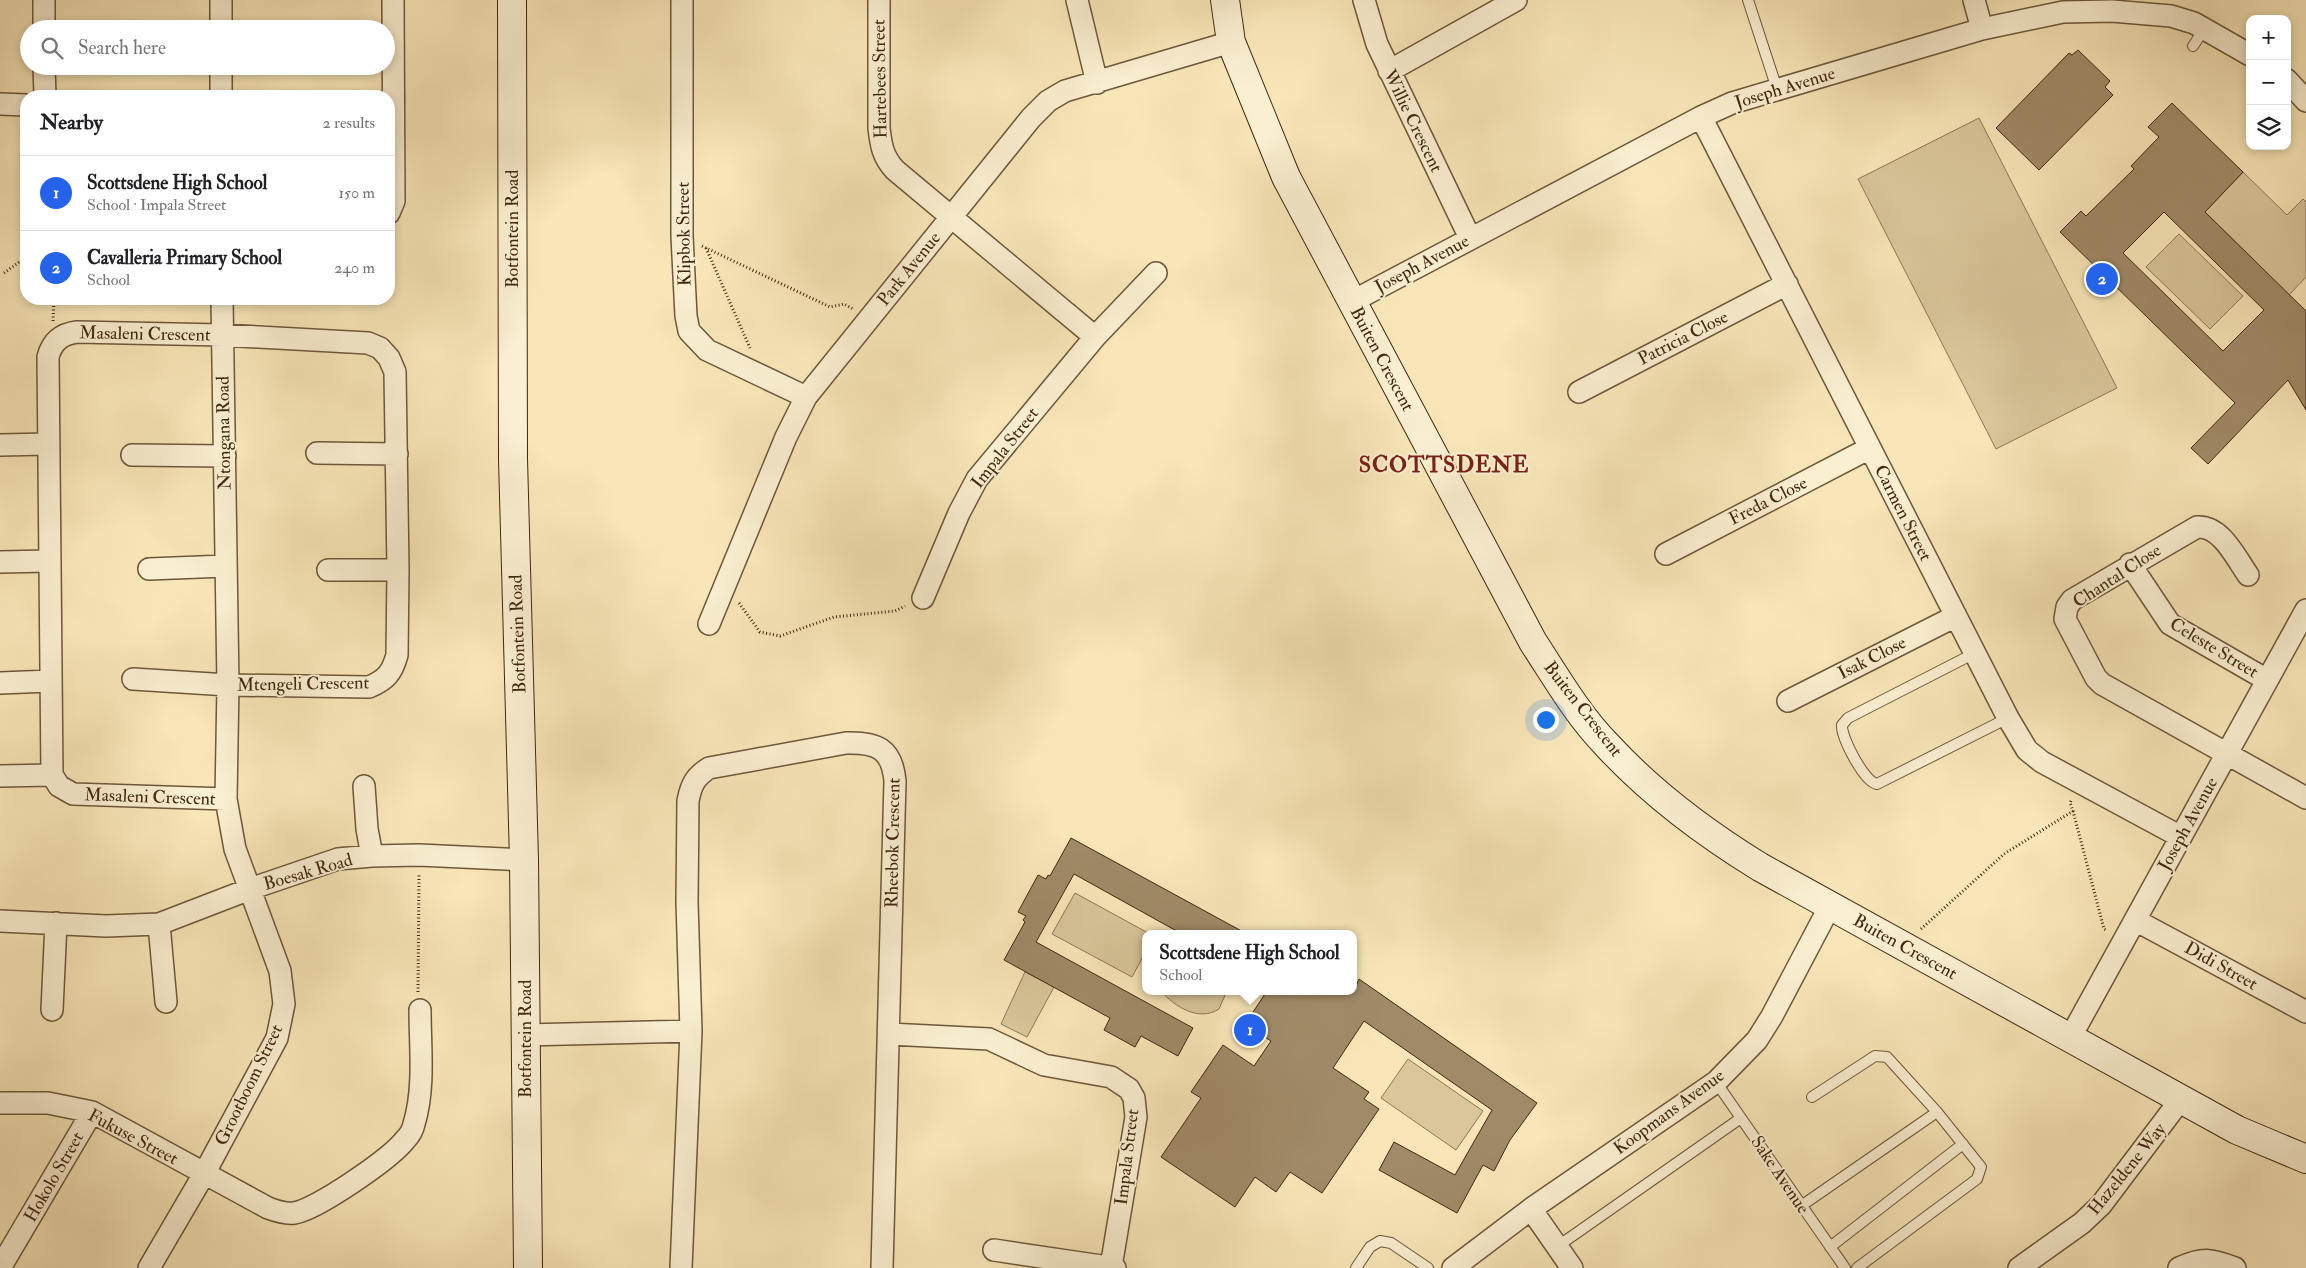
<!DOCTYPE html>
<html lang="en">
<head>
<meta charset="utf-8">
<style>
  body { margin:0; font-family:"IM FELL Double Pica",serif; background:#f2f2f2; color:#202124 }
  .controls { position:absolute; right:15px; top:15px; display:grid; overflow:hidden; border-radius:10px; box-shadow:0 2px 8px #0003 }
  .controls button { width:45px; height:45px; display:grid; place-items:center; padding:0; border:0; border-bottom:1px solid #e0e0e0; background:#fff; color:#202124; font:25px sans-serif }
  .you { position:absolute; left:1545px; top:719px; width:18px; height:18px; margin:-12px; border:4px solid #fff; border-radius:50%; background:#1a73e8; box-shadow:0 0 0 8px #1a73e833 }
  .badge { display:grid; place-items:center; width:32px; height:32px; border-radius:50%; background:#2563eb; color:#fff; font-size:16px; font-weight:700 }
  .pin { position:absolute; translate:-50% -50%; border:2px solid #fff; box-shadow:0 1px 5px #0006 }
  .popup { position:absolute; left:1142px; top:930px; width:215px; height:65px; box-sizing:border-box; display:grid; place-content:center; border-radius:10px; background:#fff; filter:drop-shadow(0 1px 4px #0005); font-size:16px; white-space:nowrap; color:#757577 }
  .popup b { font-size:19px; color:#202124 }
  .popup::after { content:''; position:absolute; left:50%; top:100%; margin-left:-10px; border:10px solid transparent; border-top-color:#fff }
  .list { margin:0; padding:0; list-style:none }
  h2 { display:flex; justify-content:space-between; align-items:center; height:65px; margin:0; padding:0 20px; font-size:21px }
  h2 small { font-size:16px; font-weight:400; color:#757577 }
  .list li { display:grid; grid-template-columns:32px 1fr auto; gap:15px; align-items:center; box-sizing:border-box; height:75px; padding:0 20px; border-top:1px solid #e0e0e0 }
  .list b { display:block; font-size:19px; white-space:nowrap }
  .list p { margin:0; font-size:16px; white-space:nowrap; color:#757577 }
  .list em { font-size:16px; font-style:normal; color:#757577 }
  .icon { flex:none; width:28px; height:28px; fill:none; stroke:currentColor; stroke-width:2; stroke-linecap:round; stroke-linejoin:round }
  .map { position:relative; flex:none; width:2306px; height:1268px; overflow:hidden }
  .search { position:absolute; background:#fff; box-shadow:0 2px 8px #0003; left:20px; top:20px; width:375px; height:55px; display:flex; align-items:center; gap:12px; box-sizing:border-box; padding:0 18px; border-radius:28px; color:#757577; font-size:19px }
  .panel { position:absolute; background:#fff; box-shadow:0 2px 8px #0003; left:20px; top:90px; width:375px; height:215px; border-radius:20px }
  .map>svg:first-child { display:block }
  .green { fill:#d9c69b; stroke:#8c7656 }
  .building { fill:#a08a67; stroke:#402710; fill-rule:evenodd }
  .lines { fill:none; stroke-linecap:round; stroke-linejoin:round }
  .lane-casing { stroke:#6e573a; stroke-width:12 }
  .street-casing { stroke:#6e573a; stroke-width:24 }
  .secondary-casing { stroke:#402710; stroke-width:30 }
  .path { stroke:#402710; stroke-width:3; stroke-dasharray:1 2.5; stroke-linecap:butt }
  .lane { stroke:#faefd1; stroke-width:10 }
  .street { stroke:#faefd1; stroke-width:21 }
  .secondary { stroke:#faefd1; stroke-width:28 }
  .labels { text-anchor:middle; dominant-baseline:central; stroke-width:4; stroke-linejoin:round; paint-order:stroke }
  .street-label { font-size:18px; fill:#402710; stroke:#faefd1 }
  .district-label { font-size:22px; font-weight:bold; letter-spacing:1px; fill:#7a1f14; stroke:#faefd1 }
</style>
</head>
<body>
<div class="map">
<svg width="2306" height="1268" viewBox="0 0 2306 1268">
  <rect width="100%" height="100%" fill="#f8e6b8"/>
  <filter id="stains"><feTurbulence type="fractalNoise" baseFrequency=".004" numOctaves="4"/><feColorMatrix values="0 0 0 0 .2 0 0 0 0 .09 0 0 0 0 .02 0 0 0 .5 -.17"/></filter>
  <radialGradient id="worn" r=".72"><stop offset=".6" stop-color="#630" stop-opacity="0"/><stop offset="1" stop-color="#630" stop-opacity=".3"/></radialGradient>
  <path class="green" d="M1979 118 2117 388 1996 449 1858 179Z
    M2243 172 2287 215 2303 199 2306 202V277L2289 295 2205 212Z
    M2179 234 2243 296 2210 329 2146 267Z
    M1075 893 1150 934H1146V951L1132 977 1052 934Z
    M1025 972 1054 987 1027 1037 1001 1024Z
    M1161 991H1225L1226 993 1219 1009C1199 1022 1175 1007 1161 991Z
    M1408 1059 1483 1111 1456 1150 1381 1098Z"/>
  <path class="building" d="M2078 50 2110 81 2105 87 2113 95 2039 170 1996 128 2069 53 2072 55Z
    M2172 103 2243 172 2205 212 2306 311V410L2288 380 2208 464 2191 448 2235 403 2060 232 2081 211 2086 216 2134 169 2131 166 2159 137 2148 127ZM2164 212 2264 310 2223 351 2123 253Z
    M1071 838 1247 934H1182L1074 874 1036 942 1193 1028 1178 1056 1141 1036 1135 1047 1104 1030 1110 1018 1004 960 1025 922 1023 920 1026 916 1018 912 1038 875 1046 879 1048 875 1050 876Z
    M1359 979 1537 1103 1510 1140 1494 1171 1483 1165 1457 1213 1379 1170 1394 1142 1455 1175 1492 1110 1364 1021 1333 1068 1369 1092 1364 1099 1379 1109 1322 1193 1290 1172 1276 1192 1255 1177 1235 1207 1161 1157 1201 1098 1191 1092 1223 1045 1254 1066 1271 1041 1245 1024 1267 991H1354Z"/>
  <g class="lines">
    <g class="lane-casing">
      <path id="lane" d="M1748 0 1777 89
        M2193 46 2205 28
        M1975 653 1848 718 1842 725C1841 737 1864 782 1877 784L2008 718
        M1716 1082 1845 1268
        M1812 1097 1875 1056 1887 1057 1937 1112 1981 1167 1977 1179 1857 1268
        M1801 1206 1937 1112
        M1558 1246 1741 1118
        M1830 1247 1963 1144
        M1356 1268 1370 1247 1380 1241 1391 1243 1428 1268"/>
    </g>
    <g class="street-casing">
      <path id="street" d="M44 0V29
        M682 0V236L686 316 689 331 707 350 806 397
        M879 0V128C881 146 883 157 895 170L1095 337
        M1077 0 1097 83
        M1364 0 1377 44 1470 238
        M1974 0 1982 29
        M221 29V0
        M44 66 45 96
        M1389 71 1516 0
        M2287 80 2306 101
        M221 96V66
        M0 104 26 105
        M1701 117 2008 718 2027 750 2042 762 2181 837
        M389 213 394 201 393 0
        M1351 302 1701 117 1732 103 1982 29 2063 12 2112 11 2171 16 2194 23 2250 55
        M1579 392 1787 284
        M0 445 48 444
        M317 453 397 454
        M132 455 225 456
        M1666 554 1870 448
        M0 562 49 561
        M2130 564 2170 624 2267 680
        M149 569 225 566
        M328 570H398
        M2248 575C2236 558 2221 525 2197 527L2072 600 2067 607 2065 619 2096 678 2102 684 2306 798
        M923 598 959 513 977 479 1095 337 1156 273
        M709 624 786 437 806 397 1031 118 1048 101 1065 91 1231 42
        M133 679 228 685 369 687C386 680 392 673 397 655L398 570 395 372 389 358 380 348 368 343 222 335 77 332C61 334 52 342 48 357L52 775 59 786 73 794 226 799
        M0 683 50 681
        M1788 701 1956 616
        M0 776 52 775
        M364 786 367 829 372 856
        M2135 920 2306 1012
        M0 921 106 926 159 924 250 889 338 859 372 856 419 855 524 860
        M159 924 166 1002
        M52 1010 56 923
        M889 1034 989 1039 1044 1065 1111 1077 1129 1089 1134 1098 1136 1117 1111 1267
        M525 1035 691 1031
        M2070 1038 2306 610
        M0 1103H48L92 1112 268 1208C276 1211 285 1214 294 1213 316 1210 390 1159 405 1140 409 1136 413 1129 414 1124 425 1088 420 1046 420 1010
        M1531 1209 1572 1268
        M994 1250 1115 1268
        M0 1268 92 1112
        M149 1268 204 1174 277 1038 284 1004 280 971 235 849 226 799 228 685 222 299
        M681 1268 691 1031 687 902 688 801C691 785 695 777 709 768L846 743C876 742 892 748 895 781L882 1268
        M1453 1268 1531 1209 1716 1082 1757 1040 1772 1016 1830 906
        M2019 1268 2082 1223 2101 1205 2181 1099
        M2179 1268C2203 1257 2211 1259 2235 1268"/>
    </g>
    <g class="secondary-casing">
      <path id="secondary" d="M512 0 513 459 524 860 528 1268
        M1225 0 1231 42 1286 177 1533 642C1556 677 1577 714 1606 744 1651 793 1703 832 1760 867L2237 1130 2306 1159"/>
    </g>
    <path class="path" d="M702 246 830 307 844 304 853 309
      M706 248 750 348
      M4 273 26 257
      M53 321 54 299
      M739 603 760 632 780 636 834 617 895 611 905 606
      M2073 811 2104 929 2107 930
      M1921 929 2004 854 2073 811 2070 803 2072 799
      M418 992 419 873"/>
    <use href="#lane" class="lane"/>
    <use href="#street" class="street"/>
    <use href="#secondary" class="secondary"/>
  </g>
  <g class="labels">
    <g class="street-label">
      <text transform="translate(880 79) rotate(-91)">Hartebees Street</text>
      <text transform="translate(1785 88) rotate(-17)">Joseph Avenue</text>
      <text transform="translate(1413 121) rotate(64)">Willie Crescent</text>
      <text transform="translate(512 229) rotate(-90)">Botfontein Road</text>
      <text transform="translate(684 234) rotate(-91)">Klipbok Street</text>
      <text transform="translate(1422 264) rotate(-28)">Joseph Avenue</text>
      <text transform="translate(909 269) rotate(-51)">Park Avenue</text>
      <text transform="translate(145 334) rotate(1)">Masaleni Crescent</text>
      <text transform="translate(1683 338) rotate(-27)">Patricia Close</text>
      <text transform="translate(1382 359) rotate(62)">Buiten Crescent</text>
      <text transform="translate(224 433) rotate(-91)">Ntongana Road</text>
      <text transform="translate(1005 448) rotate(-52)">Impala Street</text>
      <text transform="translate(1768 501) rotate(-27)">Freda Close</text>
      <text transform="translate(1903 513) rotate(63)">Carmen Street</text>
      <text transform="translate(2117 576) rotate(-33)">Chantal Close</text>
      <text transform="translate(518 634) rotate(-92)">Botfontein Road</text>
      <text transform="translate(2214 648) rotate(31)">Celeste Street</text>
      <text transform="translate(1872 658) rotate(-27)">Isak Close</text>
      <text transform="translate(303 684) rotate(-1)">Mtengeli Crescent</text>
      <text transform="translate(1583 709) rotate(52)">Buiten Crescent</text>
      <text transform="translate(150 797) rotate(2)">Masaleni Crescent</text>
      <text transform="translate(2188 824) rotate(-61)">Joseph Avenue</text>
      <text transform="translate(893 843) rotate(-89)">Rheebok Crescent</text>
      <text transform="translate(308 872) rotate(-16)">Boesak Road</text>
      <text transform="translate(1905 947) rotate(29)">Buiten Crescent</text>
      <text transform="translate(2221 966) rotate(29)">Didi Street</text>
      <text transform="translate(525 1039) rotate(-90)">Botfontein Road</text>
      <text transform="translate(249 1085) rotate(-64)">Grootboom Street</text>
      <text transform="translate(1669 1112) rotate(-36)">Koopmans Avenue</text>
      <text transform="translate(133 1137) rotate(28)">Fukuse Street</text>
      <text transform="translate(1127 1157) rotate(-83)">Impala Street</text>
      <text transform="translate(2127 1169) rotate(-51)">Hazeldene Way</text>
      <text transform="translate(1780 1175) rotate(56)">Sake Avenue</text>
      <text transform="translate(54 1177) rotate(-60)">Hokolo Street</text>
    </g>
    <g class="district-label">
      <text x="1444" y="465">SCOTTSDENE</text>
    </g>
  </g>
  <rect width="100%" height="100%" filter="url(#stains)"/>
  <rect width="100%" height="100%" fill="url(#worn)"/>
</svg>
<div class="controls">
<button>+</button>
<button>−</button>
<button><svg class="icon" aria-label="layers" viewBox="0 0 24 24"><path d="M12 4l9 5-9 5-9-5zM3 14l9 5 9-5"/></svg></button>
</div>
<div class="you"></div>
<div class="pin badge" style="left:1250px;top:1030px">1</div>
<div class="popup"><b>Scottsdene High School</b>School</div>
<div class="pin badge" style="left:2102px;top:279px">2</div>
<div class="search"><svg class="icon" aria-label="search" viewBox="0 0 24 24"><circle cx="10" cy="10" r="6"/><path d="M15 15l6 6"/></svg>Search here</div>
<section class="panel">
<h2>Nearby<small>2 results</small></h2>
<ul class="list">
<li><span class="badge">1</span><div><b>Scottsdene High School</b><p>School · Impala Street</p></div><em>150 m</em></li>
<li><span class="badge">2</span><div><b>Cavalleria Primary School</b><p>School</p></div><em>240 m</em></li>
</ul>
</section>
</div>
</body>
</html>
